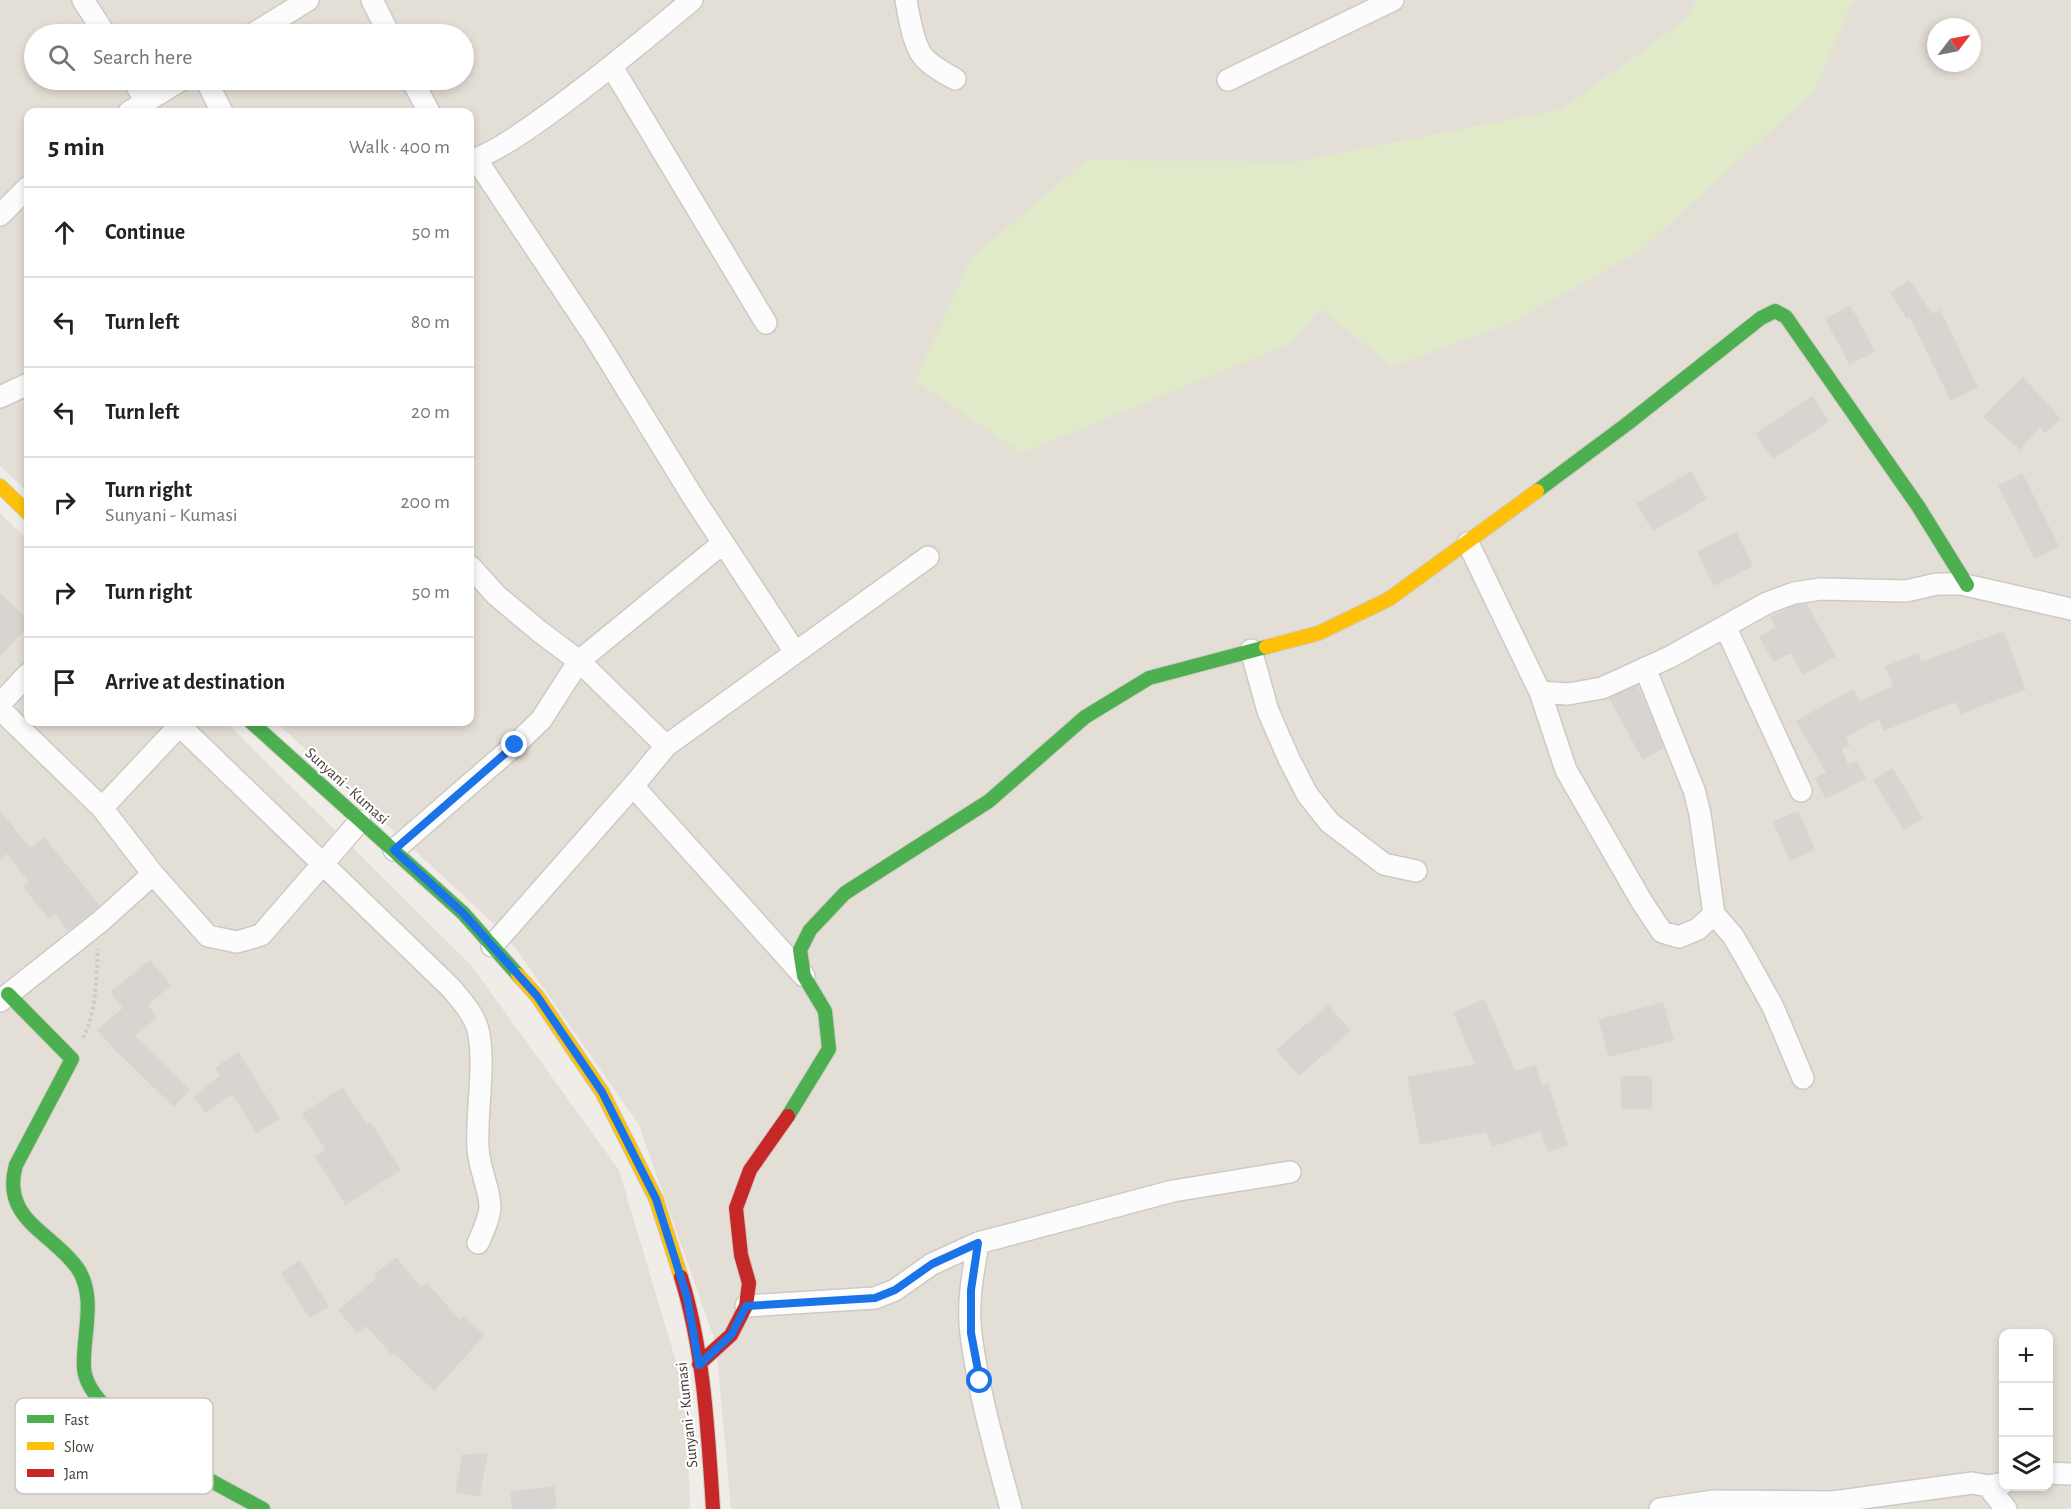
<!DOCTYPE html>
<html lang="en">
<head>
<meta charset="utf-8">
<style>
  body { margin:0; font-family:"Alegreya Sans",sans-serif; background:#f6f6f6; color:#222 }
  .controls { position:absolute; right:18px; bottom:18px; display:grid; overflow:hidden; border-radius:12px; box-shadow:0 3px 9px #0003 }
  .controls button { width:54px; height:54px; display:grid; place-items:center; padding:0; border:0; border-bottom:2px solid #e0e0e0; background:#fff; color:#222; font:30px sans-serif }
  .compass { position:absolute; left:1927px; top:18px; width:54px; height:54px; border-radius:50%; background:#fff; box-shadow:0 3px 9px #0003; rotate:58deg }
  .stop { position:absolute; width:18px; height:18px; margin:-14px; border:4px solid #1a73e8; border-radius:50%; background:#fff }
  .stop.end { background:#1a73e8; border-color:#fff; box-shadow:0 2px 6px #0008 }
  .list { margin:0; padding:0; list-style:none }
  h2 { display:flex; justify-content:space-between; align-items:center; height:78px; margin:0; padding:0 24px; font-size:26px }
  h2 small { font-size:20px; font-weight:400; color:#767676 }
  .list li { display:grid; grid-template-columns:39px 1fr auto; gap:18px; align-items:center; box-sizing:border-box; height:90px; padding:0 24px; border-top:2px solid #e0e0e0 }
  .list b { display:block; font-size:22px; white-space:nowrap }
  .list p { margin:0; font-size:20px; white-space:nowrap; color:#767676 }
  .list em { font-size:20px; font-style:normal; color:#767676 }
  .icon { flex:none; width:33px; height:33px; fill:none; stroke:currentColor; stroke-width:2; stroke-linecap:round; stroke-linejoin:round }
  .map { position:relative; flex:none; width:2071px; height:1509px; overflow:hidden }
  .search { position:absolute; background:#fff; box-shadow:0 3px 9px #0003; left:24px; top:24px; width:450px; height:66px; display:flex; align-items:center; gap:15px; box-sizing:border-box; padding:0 21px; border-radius:33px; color:#767676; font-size:22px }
  .panel { position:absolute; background:#fff; box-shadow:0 3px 9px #0003; left:24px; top:108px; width:450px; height:618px; border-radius:12px }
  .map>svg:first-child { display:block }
  .residential { fill:#e4dfd6; fill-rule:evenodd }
  .green { fill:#e0eac9 }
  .building { fill:#d8d5d0; stroke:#d8d4cf; stroke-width:1.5 }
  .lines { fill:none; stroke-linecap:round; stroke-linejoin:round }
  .street-casing { stroke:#cdc9c5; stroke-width:24 }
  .fast-casing { stroke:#d0cac0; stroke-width:16 }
  .slow-casing { stroke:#d0cac0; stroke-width:16 }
  .jam-casing { stroke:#d0cac0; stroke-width:16 }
  .path { stroke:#cecbc7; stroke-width:4; stroke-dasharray:3 3; stroke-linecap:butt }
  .street { stroke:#fdfcfc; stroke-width:21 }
  .fast { stroke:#4caf50; stroke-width:14 }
  .slow { stroke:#ffc107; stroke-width:14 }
  .jam { stroke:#c62828; stroke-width:14 }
  .route { stroke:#1a73e8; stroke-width:8 }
  .labels { text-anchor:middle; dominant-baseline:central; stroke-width:4.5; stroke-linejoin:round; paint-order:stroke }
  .street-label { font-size:16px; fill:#463e35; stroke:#fff }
  .key { fill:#fff; stroke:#c8c5c2; stroke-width:1.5 }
  .key-label { font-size:16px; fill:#463e35 }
</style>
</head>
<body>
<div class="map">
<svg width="2071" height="1509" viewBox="0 0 2071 1509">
  <rect width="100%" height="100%" fill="#f0ede9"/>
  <path class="residential" d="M0 0H1697L1685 21 1561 110 1297 162 1086 161 1291 343 1321 308 1392 366 1510 323 1640 251 1855 0H2071V1509H731L716 1344 639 1125 507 936 276 722H470V112H28V492L0 466ZM1936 27H1972V63H1936ZM34 34H464V80H34ZM2004 1334H2048V1486H2004Z
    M0 513 28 540V722H226L471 965 619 1170 686 1395 690 1509H0Z"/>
  <path class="green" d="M1697 0H1855L1851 5 1814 91 1640 251 1510 323 1392 366 1321 308 1291 343 1022 453 915 381 971 259 1086 160 1297 162 1561 110 1685 21Z"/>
  <path class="building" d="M1909 281 1932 315 1940 311 1977 387 1951 400 1910 316 1907 318 1891 293Z
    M1850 306 1874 351 1850 364 1826 319Z
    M2023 378 2060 419 2045 432 2040 426 2020 449 1984 417 2001 399Z
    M1812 397 1828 421 1773 458 1756 434Z
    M1691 472 1706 499 1653 530 1637 504Z
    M2022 474 2058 546 2035 558 1999 486Z
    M1736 533 1752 566 1714 585 1698 552Z
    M0 594 28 621V625L0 656Z
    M1806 604 1835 656 1803 674 1791 652 1774 661 1760 637 1777 628 1771 617 1797 605Z
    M2003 632 2025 689 1961 713 1956 701 1884 730 1879 718 1845 737 1849 745 1841 748 1847 765 1857 762 1865 778 1826 798 1816 778 1827 773 1797 721 1853 690 1859 702 1894 687 1886 667 1918 654 1921 663Z
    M1636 686 1645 702 1663 748 1643 759 1610 698Z
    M1892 769 1922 818 1904 829 1874 780Z
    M0 812 30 849 44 838 99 906 68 930 55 913 49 918 24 887 30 882 7 853 0 858Z
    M1798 812 1814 849 1790 860 1774 822Z
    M150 961 170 985 147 1005 156 1017 134 1036 189 1090 174 1106 118 1052 98 1030 124 1008 111 992Z
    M1484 1000 1515 1072 1535 1066 1542 1087 1548 1085 1567 1145 1548 1151 1541 1130 1492 1146 1487 1131 1421 1144 1408 1077 1476 1065 1454 1013Z
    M1663 1003 1673 1040 1609 1056 1599 1020Z
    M1328 1006 1350 1031 1299 1075 1277 1050Z
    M238 1053 279 1118 257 1132 232 1093 206 1112 194 1097 221 1076 216 1068Z
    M1621 1077H1651V1108H1622Z
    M342 1088 367 1125 370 1123 400 1170 346 1204 316 1157 327 1150 303 1114Z
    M396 1258 421 1289 427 1284 460 1321 463 1317 484 1335 434 1390 394 1352 392 1354 366 1325 357 1332 339 1310 378 1278 375 1275Z
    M299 1261 328 1306 310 1317 282 1273Z
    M487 1454 479 1496 456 1492 463 1455Z
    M554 1487 556 1509H513L511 1492Z"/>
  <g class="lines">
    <g class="street-casing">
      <path id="street" d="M83 0 105 34
        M372 0 389 34
        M906 0C909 17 912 37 920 52 927 64 943 72 955 79
        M253 34 308 0
        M612 67 766 323
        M133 80 146 101
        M206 80 222 112
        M412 80 429 112
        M1228 80 1393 0
        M129 112 181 80
        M470 159C499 162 661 26 692 0
        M476 159 596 339 693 497 795 652
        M0 215 28 187
        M0 397 28 384
        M1468 543 1540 692 1568 694 1602 688 1670 657 1767 603 1794 593 1821 589 1906 591 1937 584H1961L2071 609
        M470 566 496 595 539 631 579 661 666 746
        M1725 626 1801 791
        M1251 650 1268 711 1289 759 1307 794 1329 822 1384 864 1416 871
        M1645 668 1694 790 1700 814 1714 914 1733 936 1747 960 1773 1007 1803 1078
        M1540 692 1566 770 1642 902 1662 932 1679 937 1698 929 1714 914
        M0 704 28 674
        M0 709 102 808 153 874 208 936 237 942 261 935 360 821
        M176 722 450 987C461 1000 476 1016 479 1034 485 1071 476 1111 478 1149 479 1168 491 1193 490 1208 489 1220 483 1232 478 1243
        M633 786 804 976
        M102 808 180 725
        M394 850 515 745 541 720 579 661 723 543
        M492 946 633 786 666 746 928 557
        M0 1001 101 921 153 874
        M978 1243C973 1273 967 1303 971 1334 978 1391 996 1453 1011 1509
        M746 1306 875 1298 895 1290 932 1264 978 1243 1173 1191 1290 1172
        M2048 1473 2071 1474
        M1988 1486 2006 1509
        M1660 1509 1714 1501 1833 1502 1972 1483 1988 1486 2004 1483"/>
    </g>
    <g class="fast-casing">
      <path id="fast" d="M1537 491 1627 424 1761 318 1775 311 1786 317 1918 506 1967 585
        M251 722 463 913 518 975
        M8 994 72 1059 16 1165C0 1220 54 1233 78 1269 97 1298 82 1337 84 1368 87 1420 221 1486 263 1509
        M788 1116 829 1049 825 1011 804 976 800 950 810 930 845 893 989 801 1085 717 1149 678 1266 647"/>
    </g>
    <g class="slow-casing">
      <path id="slow" d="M0 486 28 513
        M1266 647 1319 633 1389 599 1537 491
        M518 975 537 996 602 1092 656 1199 681 1277"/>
    </g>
    <g class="jam-casing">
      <path id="jam" d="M681 1277C704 1351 708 1432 713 1509
        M699 1364 731 1335 746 1306 749 1283 741 1255 736 1208 750 1170 788 1116"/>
    </g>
    <path class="path" d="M83 1038C97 1010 96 979 98 949"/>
    <use href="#street" class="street"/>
    <use href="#fast" class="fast"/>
    <use href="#slow" class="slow"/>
    <use href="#jam" class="jam"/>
  </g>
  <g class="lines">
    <path class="route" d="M515 745 394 850 463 913 537 996 602 1092 656 1199 687 1297 699 1365 731 1335 746 1306 875 1298 895 1290 932 1264 978 1243 971 1290V1333L980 1381"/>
  </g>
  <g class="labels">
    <g class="street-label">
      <text transform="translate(347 786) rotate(42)">Sunyani - Kumasi</text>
      <text transform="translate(687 1415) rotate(-96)">Sunyani - Kumasi</text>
    </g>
  </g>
  <rect x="15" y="1398" width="198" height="96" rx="9" class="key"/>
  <rect x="27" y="1415" width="27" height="8" fill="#4caf50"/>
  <rect x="27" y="1442" width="27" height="8" fill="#ffc107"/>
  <rect x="27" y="1469" width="27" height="8" fill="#c62828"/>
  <g class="key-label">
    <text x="64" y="1425">Fast</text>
    <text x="64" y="1452">Slow</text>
    <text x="64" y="1479">Jam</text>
  </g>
</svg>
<div class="controls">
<button>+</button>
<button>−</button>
<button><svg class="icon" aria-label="layers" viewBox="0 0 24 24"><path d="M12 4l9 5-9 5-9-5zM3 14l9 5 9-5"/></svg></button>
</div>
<svg class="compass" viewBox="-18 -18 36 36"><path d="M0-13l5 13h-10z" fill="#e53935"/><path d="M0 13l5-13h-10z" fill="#767676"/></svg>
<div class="stop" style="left:980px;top:1381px"></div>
<div class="stop end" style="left:515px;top:745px"></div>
<div class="search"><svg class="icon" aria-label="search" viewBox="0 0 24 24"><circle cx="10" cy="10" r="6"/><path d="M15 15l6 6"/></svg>Search here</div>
<section class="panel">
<h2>5 min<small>Walk · 400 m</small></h2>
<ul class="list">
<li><svg class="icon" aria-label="ahead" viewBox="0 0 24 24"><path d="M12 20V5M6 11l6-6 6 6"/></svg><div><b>Continue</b></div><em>50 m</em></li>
<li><svg class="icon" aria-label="left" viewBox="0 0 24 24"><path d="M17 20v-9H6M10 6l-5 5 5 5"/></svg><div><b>Turn left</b></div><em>80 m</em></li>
<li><svg class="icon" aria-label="left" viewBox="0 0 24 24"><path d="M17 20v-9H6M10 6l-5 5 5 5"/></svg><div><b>Turn left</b></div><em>20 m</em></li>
<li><svg class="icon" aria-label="right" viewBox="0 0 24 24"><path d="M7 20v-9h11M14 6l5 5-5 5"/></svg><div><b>Turn right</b><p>Sunyani - Kumasi</p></div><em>200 m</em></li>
<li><svg class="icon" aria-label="right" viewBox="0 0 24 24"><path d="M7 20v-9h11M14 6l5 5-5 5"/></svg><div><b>Turn right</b></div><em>50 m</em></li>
<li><svg class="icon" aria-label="arrive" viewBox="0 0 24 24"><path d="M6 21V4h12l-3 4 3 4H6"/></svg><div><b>Arrive at destination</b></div></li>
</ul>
</section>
</div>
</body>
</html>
